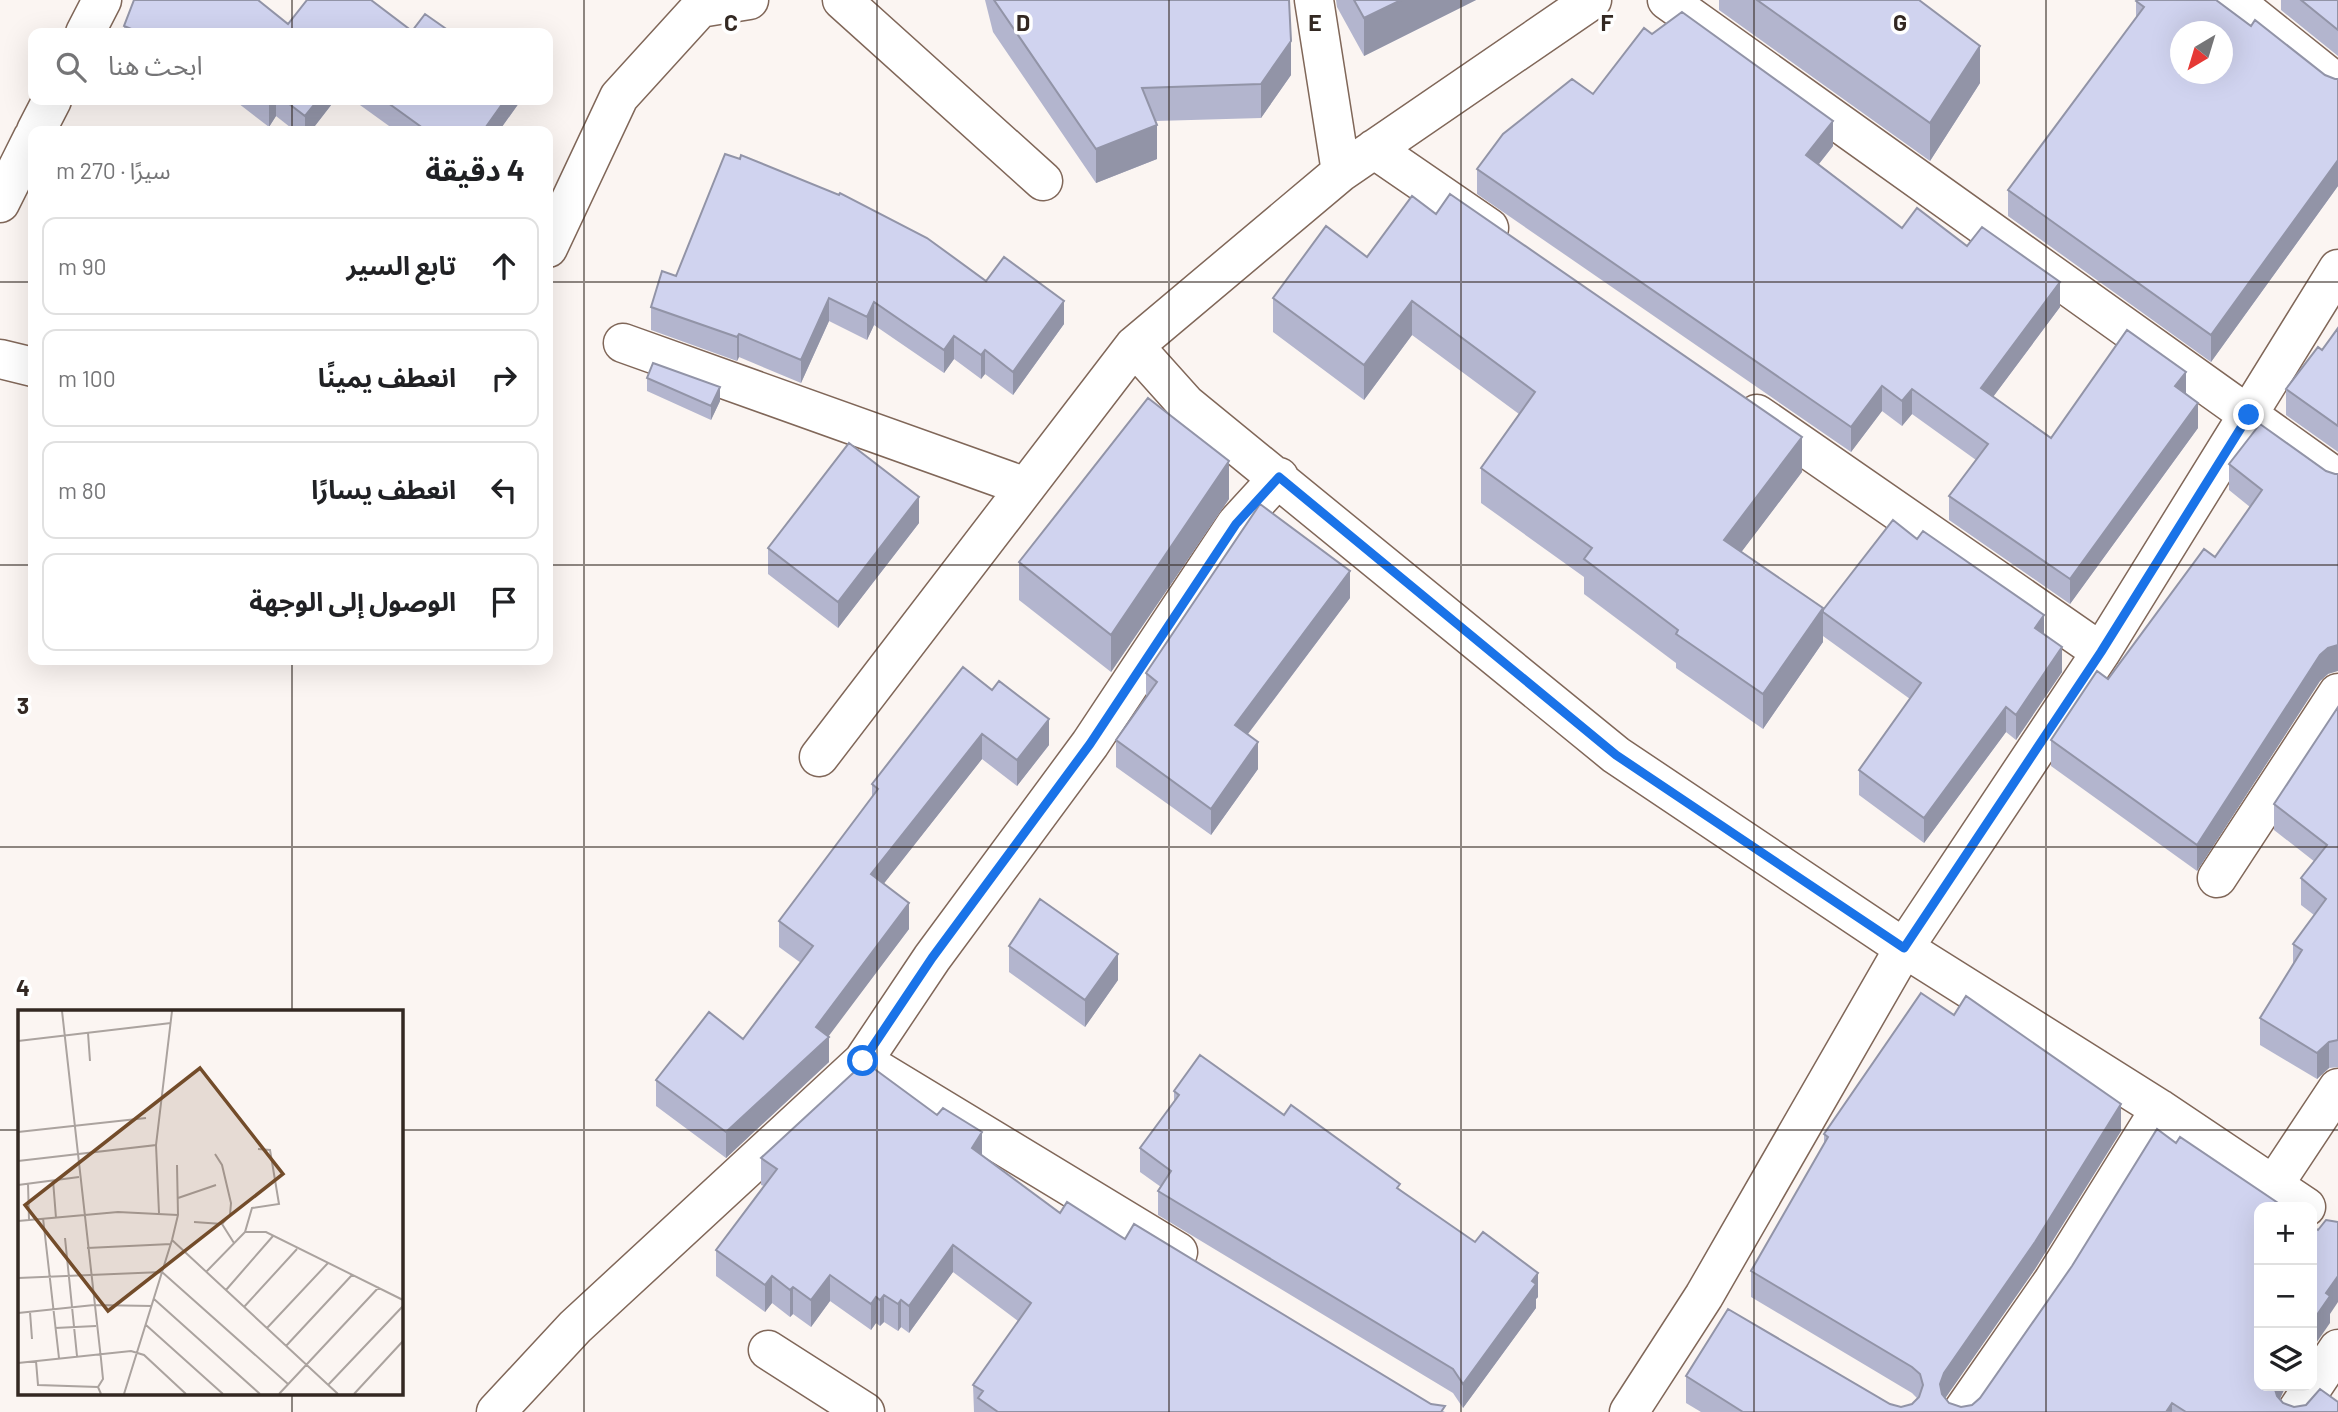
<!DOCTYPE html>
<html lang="ar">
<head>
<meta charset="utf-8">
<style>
  body { margin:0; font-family:Barlow,"Noto Sans Arabic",sans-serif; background:#f2f2f2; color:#202124; direction:rtl }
  .controls { position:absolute; right:21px; bottom:21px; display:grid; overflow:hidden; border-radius:14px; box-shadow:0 7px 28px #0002 }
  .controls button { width:63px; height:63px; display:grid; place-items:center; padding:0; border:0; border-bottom:2px solid #e0e0e0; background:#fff; color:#202124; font:35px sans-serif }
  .compass { position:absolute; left:2170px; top:21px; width:63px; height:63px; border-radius:50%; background:#fff; box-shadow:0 7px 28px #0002; rotate:218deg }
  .stop { position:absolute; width:21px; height:21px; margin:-16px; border:5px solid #1a73e8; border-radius:50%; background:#fff }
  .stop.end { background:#1a73e8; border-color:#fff; box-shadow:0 2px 7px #0008 }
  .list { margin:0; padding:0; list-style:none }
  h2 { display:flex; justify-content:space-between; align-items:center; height:91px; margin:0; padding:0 28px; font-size:30px }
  h2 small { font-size:23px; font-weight:400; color:#757577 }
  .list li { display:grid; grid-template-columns:46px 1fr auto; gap:21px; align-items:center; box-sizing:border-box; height:98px; margin:0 14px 14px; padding:0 14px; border:2px solid #e0e0e0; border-radius:14px }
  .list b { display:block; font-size:26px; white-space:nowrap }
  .list em { font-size:23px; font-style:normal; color:#757577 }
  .icon { flex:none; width:38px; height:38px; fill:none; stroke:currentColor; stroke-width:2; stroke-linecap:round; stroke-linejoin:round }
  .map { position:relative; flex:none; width:2338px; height:1412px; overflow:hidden; direction:ltr }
  .search { position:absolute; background:#fff; box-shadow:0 7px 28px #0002; left:28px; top:28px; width:525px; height:77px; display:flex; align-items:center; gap:18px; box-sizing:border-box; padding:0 24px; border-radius:14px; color:#757577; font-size:26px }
  .panel { position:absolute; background:#fff; box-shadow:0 7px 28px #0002; left:28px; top:126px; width:525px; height:539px; border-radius:14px; direction:rtl }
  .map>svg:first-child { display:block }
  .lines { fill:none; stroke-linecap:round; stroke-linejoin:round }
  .street-casing { stroke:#806759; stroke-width:41 }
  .street { stroke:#fff; stroke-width:38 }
  .wall { fill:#b3b5ce }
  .shaded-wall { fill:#9294a7 }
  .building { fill:#d0d3ef; stroke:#9294a7; stroke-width:2; fill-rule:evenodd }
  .route { stroke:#1a73e8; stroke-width:9 }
  .grid { fill:none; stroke:#332822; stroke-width:2; stroke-opacity:0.55 }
  .inset-road { fill:none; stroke:#aba39f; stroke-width:2 }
  .view { fill:#734c2a; fill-opacity:0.15; stroke:#734c2a; stroke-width:3.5 }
  .inset-edge { fill:none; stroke:#332822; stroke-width:3.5 }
  .grid-label { font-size:23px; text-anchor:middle; font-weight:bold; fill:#332822; stroke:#fff; stroke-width:7; stroke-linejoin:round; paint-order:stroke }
</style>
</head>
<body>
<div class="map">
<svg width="2338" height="1412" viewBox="0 0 2338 1412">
  <rect width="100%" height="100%" fill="#fbf5f2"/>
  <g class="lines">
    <g class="street-casing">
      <path id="street" d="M842 0 1043 181
        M1314 0 1341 172
        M1667 0 2338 479
        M2233 0 2338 84
        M85 33 102 0
        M36 131 52 100
        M1374 149 1489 228
        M0 203 33 137
        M548 248 619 97 700 8 749 0
        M623 343 1026 487
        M1134 346 1186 404 1616 755 1904 948 2160 1109 2306 1207
        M0 359 33 367
        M1757 414 2101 652
        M819 757 1134 346 1341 172 1592 0
        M2217 878 2338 693
        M863 1061 932 958 1090 744 1236 524 1279 477
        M2273 1186 2338 1088
        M768 1350 865 1412
        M496 1412 575 1327 863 1061 1178 1252
        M1629 1412 1704 1296 1904 948 2101 652 2338 269
        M1962 1412 2053 1281 2160 1109
        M2296 1412 2338 1349"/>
    </g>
    <use href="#street" class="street"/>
  </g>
  <path class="wall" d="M985 0H1289L1291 75 1261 118 1156 121 1157 159 1096 183 993 32Z
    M1336 0H1476L1364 56 1337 7Z
    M1719 0H1919L1980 83 1930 161 1719 10Z
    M2281 0H2338V56L2281 10Z
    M2136 1 2251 26 2325 75 2335 79H2338V186L2211 362 2008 216V190L2136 18Z
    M288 24 452 33H124V26Z
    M1652 34 1833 146 1819 164 1902 228 1967 246 2060 307 1993 397 2051 438 2186 394 2198 428 2070 604 1949 520V496L1976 460 1912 414 1902 426 1882 411 1851 452 1477 194V169L1593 94Z
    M234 100H335L311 131H295L276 116 269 127Z
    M353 100H519V103L499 131H396Z
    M740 159 986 281 1064 324 1013 395 985 374 981 379 954 359 944 373 874 325 867 340 829 321 801 383 739 357 737 361 651 330V307L676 276Z
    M1436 214 1802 472 1741 552 1823 608 2044 634 2062 672 2016 740 2006 732 1924 843 1859 795V770L1910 699 1823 636V642L1763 729 1676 668V663L1584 594V577L1481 503V468L1519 414 1412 335 1364 400 1273 332V298L1367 257Z
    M2338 328V452L2286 415V389L2322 350Z
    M647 378 720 401 711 420 647 391Z
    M2229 464 2326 471 2335 474 2328 674 2320 681 2197 871 2051 766V740L2108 679 2215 557 2250 507 2229 490Z
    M1229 499 1111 672 1019 600V562Z
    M919 523 838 628 768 574V548Z
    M1350 598 1248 734 1258 769 1211 835 1116 767V740L1146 698V673Z
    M963 667 1049 745 1017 786 982 759 883 884 909 929 828 1036 829 1062 726 1158 656 1106V1080L743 1039 801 963 779 947V921L872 797V784Z
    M2338 707V1067L2329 1068 2317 1079 2260 1045V1018L2293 965V944L2314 915 2301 905V878L2315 862 2274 830V804Z
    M1009 946 1118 980 1085 1027 1009 972Z
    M1174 1091 1284 1115 1400 1190 1538 1297 1536 1299V1308L1463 1408 1453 1393 1158 1215V1191L1161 1187 1140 1172V1148L1174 1101Z
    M2121 1131 2035 1269 1945 1398 1949 1403 1961 1407 2284 1388 2280 1399 2283 1403 2294 1407 2338 1412H1701L1686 1403V1376L1890 1404 1901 1407 1912 1404 1918 1399 1912 1393 1751 1297V1271L1824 1145V1134Z
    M982 1156 1060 1213 1125 1239 1445 1412H974L973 1385 1018 1321 953 1272 909 1333 901 1327 898 1331 884 1322 880 1326 876 1323 871 1330 830 1301 811 1327 793 1314 790 1317 772 1303 765 1312 716 1276V1250L764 1186 761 1185V1158Z"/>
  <path class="shaded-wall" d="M1401 0H1476L1364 56V18Z
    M1291 41V75L1261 118V84Z
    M1980 46V83L1930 161V123Z
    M272 100H276V116L269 127V104Z
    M318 100H335L311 131H305V116Z
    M505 100H519V103L499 131H483Z
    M1833 121V146L1806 180V155Z
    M1157 125V159L1096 183V149Z
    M2338 160V186L2211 362V335Z
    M2060 282V307L1981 413V388Z
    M829 298V321L801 383V360Z
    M1064 301V324L1013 395V372Z
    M1412 301V335L1364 400V365Z
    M874 302V325L867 340V317Z
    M739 334V357L737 361V337Z
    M954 336V359L944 373V350Z
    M985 350V374L981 379V355Z
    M2186 372V397L2175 386Z
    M1882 386V411L1851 452V427Z
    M720 387V401L711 420V406Z
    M1912 389V414L1902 426V401Z
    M2198 403V428L2070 604V579Z
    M1802 437V472L1724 575V540Z
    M1229 461V499L1111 672V635Z
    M919 497V523L838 628V602Z
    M1350 571V598L1235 751V725Z
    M1823 608V642L1763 729V694Z
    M2044 615V639L2035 628Z
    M2338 645V671L2328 674 2320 681 2197 871V845L2320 655 2328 648Z
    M2062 647V672L2016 740V715Z
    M2006 707V732L1924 843V818Z
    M1049 719V745L1017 786V760Z
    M982 734V759L871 900V874Z
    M1258 742V769L1211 835V809Z
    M909 903V929L825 1041 829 1037V1062L726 1158V1132L816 1027Z
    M1118 954V980L1085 1027V1000Z
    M2329 1042V1068L2317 1079V1053Z
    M2121 1104V1131L2035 1269 1944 1400 1940 1411V1384L1944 1373Z
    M982 1132V1159L972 1148Z
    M953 1245V1272L909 1333V1306Z
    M1538 1273V1297L1536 1299V1308L1463 1408V1384Z
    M830 1275V1301L811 1327V1300Z
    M772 1276V1303L765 1312V1285Z
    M2338 1276V1302L2330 1314V1323L2312 1349V1322L2326 1293Z
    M793 1287V1314L790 1317V1290Z
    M884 1295V1322L880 1326V1300Z
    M876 1297V1323L871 1330V1304Z
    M901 1300V1327L898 1331V1304Z
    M2274 1386H2286L2274 1411Z
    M2172 1403V1412H2166Z"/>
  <path class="building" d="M134 0H258L288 24 307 0H371L412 31 425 14 452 33H141L124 26Z
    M994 0H1289L1291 41 1261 84 1142 88 1157 125 1096 149Z
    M1354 0H1401L1364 18Z
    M1757 0H1919L1980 46 1930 123Z
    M2137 0H2216L2251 26 2255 20 2325 75 2335 79H2338V160L2211 335 2008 190 2144 7 2136 1ZM2180 32H2222V74H2180Z
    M2301 0H2338V30Z
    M1682 12 1833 121 1806 155 1902 228 1917 208 1967 246 1982 227 2060 282 1981 388 2051 438 2127 330 2186 372 2175 386 2198 403 2070 579 1949 496 1988 444 1912 389 1902 401 1882 386 1851 427 1477 169 1503 134 1572 79 1593 94 1644 28 1652 34Z
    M263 100H272L269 104Z
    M284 100H318L305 116Z
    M384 100H505L483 131H427Z
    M725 154 740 159 741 155 839 195 840 193 927 238 986 281 1004 257 1064 301 1013 372 985 350 981 355 954 336 944 350 874 302 867 317 829 298 801 360 739 334 737 337 651 307 662 271 676 276Z
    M1450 194 1802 437 1724 540 1823 608 1763 694 1676 634 1678 630 1584 559 1592 548 1481 468 1535 392 1412 301 1364 365 1273 298 1326 226 1367 257 1412 196 1436 214Z
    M2338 328V426L2286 389 2318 347 2322 350Z
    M653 363 720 387 711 406 647 378Z
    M1148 398 1229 461 1111 635 1019 562Z
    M2260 424 2326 471 2335 474H2338V645L2328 648 2320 655 2197 845 2051 740 2097 671 2108 679 2204 549 2215 557 2262 490 2229 464Z
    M849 443 919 497 838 602 768 548Z
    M1260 504 1350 571 1235 725 1258 742 1211 809 1116 740 1157 682 1146 673Z
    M1893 520 1917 539 1923 531 2044 615 2035 628 2062 647 2016 715 2006 707 1924 818 1859 770 1921 683 1823 612V610Z
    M963 667 992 690 999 681 1049 719 1017 760 982 734 871 874 909 903 816 1027 829 1037 726 1132 656 1080 709 1012 743 1039 813 946 779 921 878 789 872 784Z
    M2338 707V1040L2329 1042 2317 1053 2260 1018 2302 950 2293 944 2326 899 2301 878 2327 845 2274 804Z
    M1040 899 1118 954 1085 1000 1009 946Z
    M1921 993 1954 1015 1966 996 2121 1104 2035 1242 1944 1373 1940 1384 1942 1394 1949 1403 1961 1407 1972 1405 1980 1398 2072 1266 2157 1129 2176 1143 2180 1137 2284 1207H2259V1386H2274L2277 1396 2283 1403 2294 1407 2306 1405 2320 1389 2338 1402V1412H2186L2172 1403 2166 1412H1743L1686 1376 1728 1309 1890 1404 1901 1407 1912 1404 1919 1397 1923 1385 1920 1374 1912 1367 1751 1271 1828 1137 1824 1134Z
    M1200 1055 1284 1115 1291 1105 1400 1184 1397 1188 1475 1242 1483 1232 1538 1273 1532 1281 1536 1284 1463 1384 1453 1369 1158 1191 1171 1171 1140 1148 1179 1095 1174 1091Z
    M865 1062 937 1115 943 1108 982 1132 972 1148 1060 1213 1067 1202 1125 1239 1134 1224 1431 1404 1445 1406 1441 1412H998L978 1398 983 1391 973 1385 1031 1303 953 1245 909 1306 901 1300 898 1304 884 1295 880 1300 876 1297 871 1304 830 1275 811 1300 793 1287 790 1290 772 1276 765 1285 716 1250 777 1169 761 1158Z
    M2326 1220 2338 1222V1276L2326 1293 2330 1296 2312 1322V1226L2318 1230Z"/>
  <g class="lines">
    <path class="route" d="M863 1061 932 958 1090 744 1236 524 1279 477 1616 755 1904 948 2101 652 2249 415"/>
  </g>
  <path class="grid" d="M292 0V33M584 0V1412M877 0V1412M1169 0V1412M1461 0V1412M1754 0V1412M2046 0V1412M292 100V131M0 282H33M548 282H2338M0 565H33M548 565H2338M292 660V1011M0 847H2338M0 1130H19M401 1130H2338M292 1393V1412"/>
  <g transform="translate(18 1010)">
    <rect width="385" height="385" fill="#fbf5f2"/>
    <path class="inset-road" d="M44 1 83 349 85 369 80 377M70 23 72 51M0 31 153 13M0 122 128 108M138 135 141 203M197 144 204 155 213 193 212 205 204 214M0 151 138 135 154 1M35 170 38 208M10 173 11 210M0 175 61 167M160 188 198 175M25 208 41 348M0 211 100 202 160 205M176 212 204 214 216 233M227 222 234 198 261 194 252 140 240 139M47 228 59 346M154 230 320 384M69 238 153 234M188 262 227 222H248L385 290M0 268 144 262 270 374M208 280 255 226M136 289 242 384M226 297 279 239M12 302 14 329M0 303 76 295 134 296M128 315 205 384M37 318 78 316M249 318 310 253M268 336 334 265M18 351 20 375 80 377 83 384M0 353 113 341 126 345 168 384M310 375 385 296M106 384 154 230 160 205 159 155M261 384 361 277M336 384 385 331"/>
    <path class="view" d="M182 58 265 164 90 301 7 195Z"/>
    <rect width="385" height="385" class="inset-edge"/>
  </g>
  <g class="grid-label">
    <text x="731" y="31">C</text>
    <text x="1023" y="31">D</text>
    <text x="1315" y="31">E</text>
    <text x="1607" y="31">F</text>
    <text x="1900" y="31">G</text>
    <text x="23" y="714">3</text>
    <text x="23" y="996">4</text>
  </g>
</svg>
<div class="controls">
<button>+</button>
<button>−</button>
<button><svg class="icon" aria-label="layers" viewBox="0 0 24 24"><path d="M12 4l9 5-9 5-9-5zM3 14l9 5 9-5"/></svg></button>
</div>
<svg class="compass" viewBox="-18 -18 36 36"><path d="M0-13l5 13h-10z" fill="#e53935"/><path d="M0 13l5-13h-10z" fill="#757577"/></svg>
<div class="stop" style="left:863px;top:1061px"></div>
<div class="stop end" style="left:2249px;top:415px"></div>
<div class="search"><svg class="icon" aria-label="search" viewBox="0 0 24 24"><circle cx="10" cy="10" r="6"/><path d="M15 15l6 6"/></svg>ابحث هنا</div>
<section class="panel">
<h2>4 دقيقة<small>سيرًا · 270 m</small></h2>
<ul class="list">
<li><svg class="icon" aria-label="ahead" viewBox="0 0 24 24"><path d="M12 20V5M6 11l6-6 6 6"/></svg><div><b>تابع السير</b></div><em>90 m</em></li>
<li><svg class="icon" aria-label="right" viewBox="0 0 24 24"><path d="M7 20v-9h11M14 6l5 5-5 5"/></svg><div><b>انعطف يمينًا</b></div><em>100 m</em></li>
<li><svg class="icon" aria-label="left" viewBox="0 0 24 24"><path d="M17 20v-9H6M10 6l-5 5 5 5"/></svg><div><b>انعطف يسارًا</b></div><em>80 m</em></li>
<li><svg class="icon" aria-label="arrive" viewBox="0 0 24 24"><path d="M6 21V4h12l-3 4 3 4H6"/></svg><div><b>الوصول إلى الوجهة</b></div></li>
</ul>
</section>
</div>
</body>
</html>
